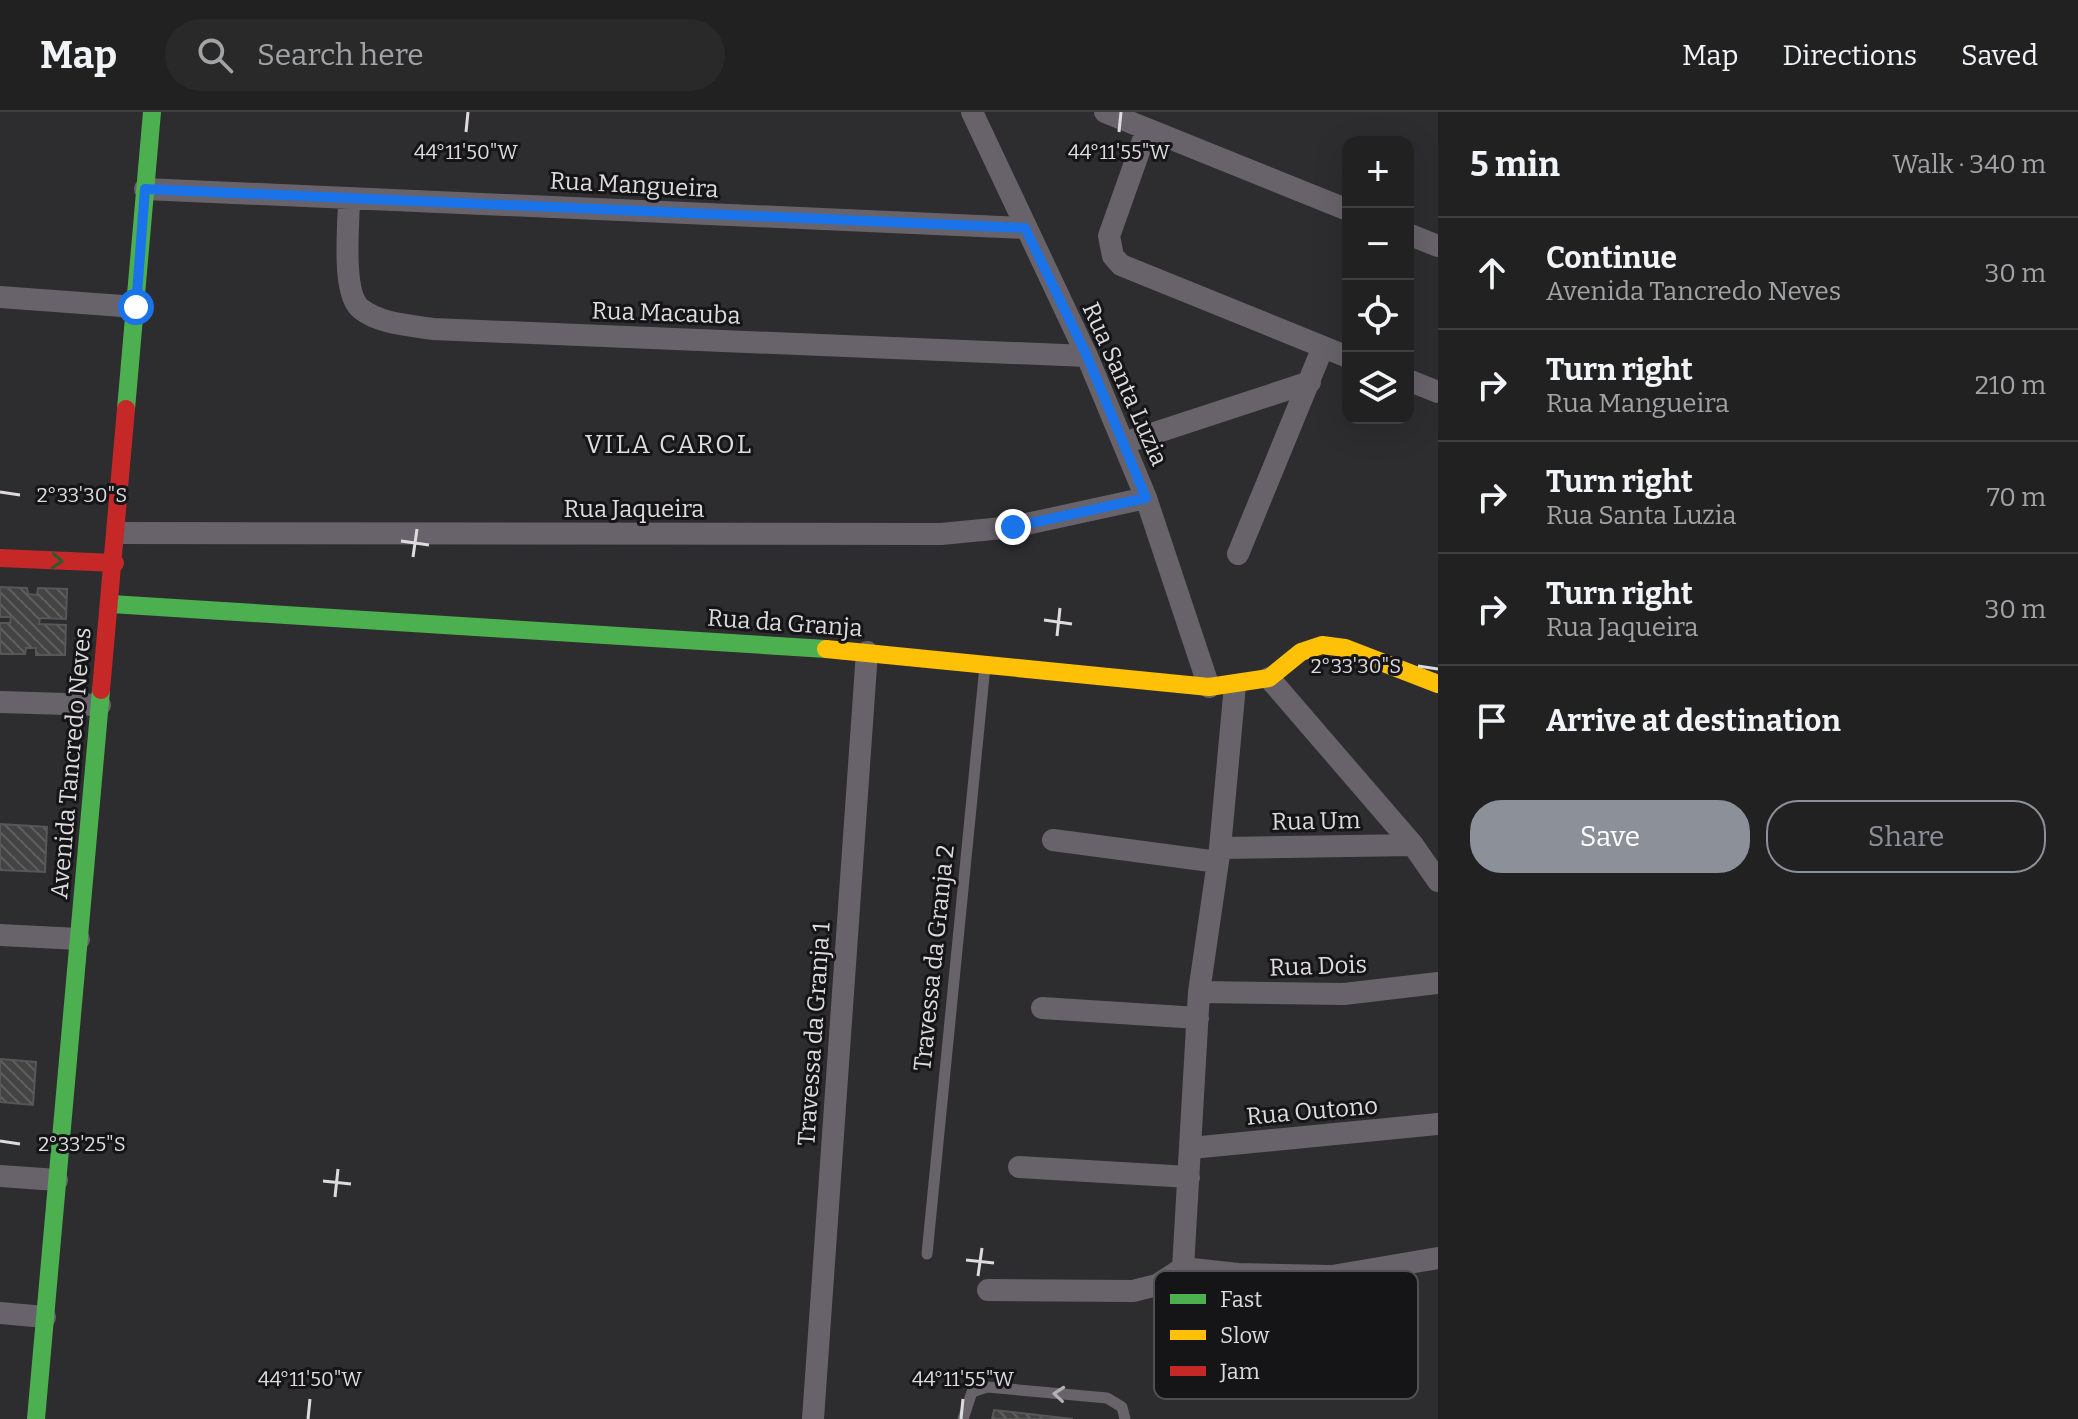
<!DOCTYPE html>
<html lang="en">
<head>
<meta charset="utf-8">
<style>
  body { margin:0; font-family:Bitter,serif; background:#2a292a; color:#f1f3f6 }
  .controls { position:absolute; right:24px; top:24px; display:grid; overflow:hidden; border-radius:16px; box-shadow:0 8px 32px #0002 }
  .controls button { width:72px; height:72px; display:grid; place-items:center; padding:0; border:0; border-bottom:2px solid #3f3e40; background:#222122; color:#f1f3f6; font:40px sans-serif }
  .stop { position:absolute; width:24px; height:24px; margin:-18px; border:6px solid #1a73e8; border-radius:50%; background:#fff }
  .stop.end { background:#1a73e8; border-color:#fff; box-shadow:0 2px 8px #0008 }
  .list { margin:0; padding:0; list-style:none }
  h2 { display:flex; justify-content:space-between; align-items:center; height:104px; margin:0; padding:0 32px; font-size:34px }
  h2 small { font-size:26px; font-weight:400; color:#a2a3a5 }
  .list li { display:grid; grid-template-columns:52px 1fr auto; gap:24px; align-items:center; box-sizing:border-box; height:112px; padding:0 32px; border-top:2px solid #3f3e40 }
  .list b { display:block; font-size:30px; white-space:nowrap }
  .list p { margin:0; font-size:26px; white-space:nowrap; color:#a2a3a5 }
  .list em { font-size:26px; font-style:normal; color:#a2a3a5 }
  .actions { display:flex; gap:16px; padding:24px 32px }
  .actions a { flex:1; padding:18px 0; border:2px solid #8c9099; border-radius:32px; text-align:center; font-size:28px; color:#8c9099 }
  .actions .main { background:#8c9099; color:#fff }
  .icon { flex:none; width:44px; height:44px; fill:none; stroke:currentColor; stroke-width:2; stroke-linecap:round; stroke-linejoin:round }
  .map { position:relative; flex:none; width:1438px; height:1307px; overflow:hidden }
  header { display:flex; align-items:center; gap:48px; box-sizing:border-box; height:112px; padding:0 40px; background:#222122; border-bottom:2px solid #3f3e40 }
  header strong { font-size:38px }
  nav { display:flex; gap:44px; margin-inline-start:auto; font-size:28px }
  .search { width:560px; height:72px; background:#2a292a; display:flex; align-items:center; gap:20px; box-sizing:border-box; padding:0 28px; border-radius:44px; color:#a2a3a5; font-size:30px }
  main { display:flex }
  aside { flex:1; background:#222122 }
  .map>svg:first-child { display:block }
  .building { fill:url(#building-back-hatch); stroke:#575758; stroke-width:2 }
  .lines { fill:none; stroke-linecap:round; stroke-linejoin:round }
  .lane { stroke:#68636a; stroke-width:11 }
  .street { stroke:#68636a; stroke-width:22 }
  .fast { stroke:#4caf50; stroke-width:18 }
  .slow { stroke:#ffc107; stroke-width:18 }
  .jam { stroke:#c62828; stroke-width:18 }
  .oneway { stroke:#2e5a30 }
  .oneway2 { stroke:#b4b1b5 }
  .route { stroke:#1a73e8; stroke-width:10 }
  .ticks { fill:none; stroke:#dddbde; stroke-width:3 }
  .labels { text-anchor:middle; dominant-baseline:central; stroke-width:6; stroke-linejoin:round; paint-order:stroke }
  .street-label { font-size:24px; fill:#dddbde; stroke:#151416 }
  .neighbourhood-label { font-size:26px; letter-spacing:2px; fill:#dddbde; stroke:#151416 }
  .key { fill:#151416; stroke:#515052; stroke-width:2 }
  .key-label { font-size:22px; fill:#dddbde }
  .ticks-label { font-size:20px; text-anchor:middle; fill:#dddbde; stroke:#151416; stroke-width:6; stroke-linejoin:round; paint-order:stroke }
</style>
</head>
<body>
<header>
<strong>Map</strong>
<div class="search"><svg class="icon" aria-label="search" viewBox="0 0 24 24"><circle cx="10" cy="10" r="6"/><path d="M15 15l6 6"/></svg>Search here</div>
<nav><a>Map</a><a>Directions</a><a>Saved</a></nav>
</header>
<main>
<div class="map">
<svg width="1438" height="1307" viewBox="0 0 1438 1307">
  <defs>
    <pattern id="building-back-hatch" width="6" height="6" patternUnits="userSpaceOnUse" patternTransform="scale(2)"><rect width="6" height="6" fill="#444344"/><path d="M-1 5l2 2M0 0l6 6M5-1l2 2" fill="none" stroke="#5f5e5f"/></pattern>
  </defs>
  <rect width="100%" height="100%" fill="#2d2c2e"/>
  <path class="building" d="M0 475 27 476 28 482 37 483 38 476 67 477 66 507 40 506 39 512 66 513 65 543H36V536H26L25 542H0V511H10L11 505H0Z
    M0 712 47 715 45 760 0 758Z
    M0 947 36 950 33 993 0 990Z
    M994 1298 1073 1307H992Z"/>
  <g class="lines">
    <path class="lane" d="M927 1142 985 554
      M963 1307 972 1280 987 1275 1107 1286 1122 1295 1125 1307"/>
    <path class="street" d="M972 0 1087 244 1146 386 1209 575
      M1105 0 1348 98
      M1147 17 1109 124 1113 144 1121 153 1348 245
      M145 77 1025 116
      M349 86C349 111 341 182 361 197 380 212 410 213 433 217L1087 244
      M1408 122 1438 134
      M0 185 136 195
      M1408 268 1438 280
      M1124 331 1310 270
      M117 421 941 422 1013 415 1146 386
      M1238 442 1323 235
      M1269 566 1413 733 1438 769
      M0 590 100 593
      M1053 728 1218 750
      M1220 736 1413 733
      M0 823 79 827
      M1199 880 1344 882 1438 871
      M1042 896 1198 906
      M1191 1036 1438 1012
      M1019 1055 1189 1065
      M0 1064 57 1068
      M1183 1156 1199 880 1220 736 1235 573
      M1183 1156 1238 1162 1332 1164 1438 1146
      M988 1178 1133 1179 1157 1173 1183 1156
      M0 1201 45 1205
      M813 1307 867 540"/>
    <path class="fast" d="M126 297 152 0
      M111 492 826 537
      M36 1307 101 578"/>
    <path class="slow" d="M826 537 1209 575 1269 566 1301 540 1322 533 1345 536 1438 572"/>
    <path class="jam" d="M0 446 115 451
      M101 578 126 297"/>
  </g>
  <defs><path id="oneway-chevron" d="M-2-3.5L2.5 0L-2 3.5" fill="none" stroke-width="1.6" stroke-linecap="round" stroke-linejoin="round" transform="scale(2)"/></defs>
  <use class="oneway" href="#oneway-chevron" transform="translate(57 449) rotate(3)"/>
  <use class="oneway2" href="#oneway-chevron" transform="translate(1059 1282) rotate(-175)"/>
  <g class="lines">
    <path class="route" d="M136 195 145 77 1025 116 1087 244 1146 386 1013 415"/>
  </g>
  <path class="ticks" d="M466 20 468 0M1119 20 1121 0M0 380 20 383M401 429 429 433M413 445 417 417M1044 508 1072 512M1057 524 1060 496M1418 554 1438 557M0 1029 20 1032M323 1069 351 1072M335 1085 338 1057M966 1148 994 1151M978 1164 982 1136M308 1307 310 1287M961 1307 963 1287"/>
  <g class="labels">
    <g class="street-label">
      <text transform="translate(634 73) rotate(3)">Rua Mangueira</text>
      <text transform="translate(666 201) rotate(2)">Rua Macauba</text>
      <text transform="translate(1125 272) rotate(66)">Rua Santa Luzia</text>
      <text x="634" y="397">Rua Jaqueira</text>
      <text transform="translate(785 511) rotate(4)">Rua da Granja</text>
      <text transform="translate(71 651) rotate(-85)">Avenida Tancredo Neves</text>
      <text transform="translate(1316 709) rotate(-1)">Rua Um</text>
      <text transform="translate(934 846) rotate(-84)">Travessa da Granja 2</text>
      <text transform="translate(1318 854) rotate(-2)">Rua Dois</text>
      <text transform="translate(814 922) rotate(-86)">Travessa da Granja 1</text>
      <text transform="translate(1312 999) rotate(-5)">Rua Outono</text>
    </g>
    <g class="neighbourhood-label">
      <text x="669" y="332">VILA CAROL</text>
    </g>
  </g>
  <rect x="1154" y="1159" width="264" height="128" rx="12" class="key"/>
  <rect x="1170" y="1182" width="36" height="10" fill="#4caf50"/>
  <rect x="1170" y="1218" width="36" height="10" fill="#ffc107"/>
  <rect x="1170" y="1254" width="36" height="10" fill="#c62828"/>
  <g class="key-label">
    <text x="1220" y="1195">Fast</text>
    <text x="1220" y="1231">Slow</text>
    <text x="1220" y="1267">Jam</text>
  </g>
  <g class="ticks-label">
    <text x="466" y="47">44°11'50"W</text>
    <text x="1119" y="47">44°11'55"W</text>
    <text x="82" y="390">2°33'30"S</text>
    <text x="1356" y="561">2°33'30"S</text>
    <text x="82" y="1039">2°33'25"S</text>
    <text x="310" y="1274">44°11'50"W</text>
    <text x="963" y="1274">44°11'55"W</text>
  </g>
</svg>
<div class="controls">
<button>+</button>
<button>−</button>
<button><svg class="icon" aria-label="locate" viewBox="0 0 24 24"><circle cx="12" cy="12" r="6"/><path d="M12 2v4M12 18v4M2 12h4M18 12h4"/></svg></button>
<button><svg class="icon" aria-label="layers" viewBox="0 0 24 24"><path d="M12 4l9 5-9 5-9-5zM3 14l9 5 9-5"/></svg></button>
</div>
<div class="stop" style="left:136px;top:195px"></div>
<div class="stop end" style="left:1013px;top:415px"></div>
</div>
<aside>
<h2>5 min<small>Walk · 340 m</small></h2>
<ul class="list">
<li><svg class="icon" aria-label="ahead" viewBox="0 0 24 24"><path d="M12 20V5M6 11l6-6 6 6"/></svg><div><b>Continue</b><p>Avenida Tancredo Neves</p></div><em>30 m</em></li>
<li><svg class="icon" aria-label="right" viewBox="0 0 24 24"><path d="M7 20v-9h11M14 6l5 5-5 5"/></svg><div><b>Turn right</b><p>Rua Mangueira</p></div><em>210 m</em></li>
<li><svg class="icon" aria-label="right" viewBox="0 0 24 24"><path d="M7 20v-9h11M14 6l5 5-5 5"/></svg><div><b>Turn right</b><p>Rua Santa Luzia</p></div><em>70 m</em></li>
<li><svg class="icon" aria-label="right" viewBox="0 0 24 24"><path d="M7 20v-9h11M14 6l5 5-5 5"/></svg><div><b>Turn right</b><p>Rua Jaqueira</p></div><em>30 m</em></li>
<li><svg class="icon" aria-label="arrive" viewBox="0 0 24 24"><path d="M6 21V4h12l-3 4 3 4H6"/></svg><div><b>Arrive at destination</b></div></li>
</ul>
<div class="actions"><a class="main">Save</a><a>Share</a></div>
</aside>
</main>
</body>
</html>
